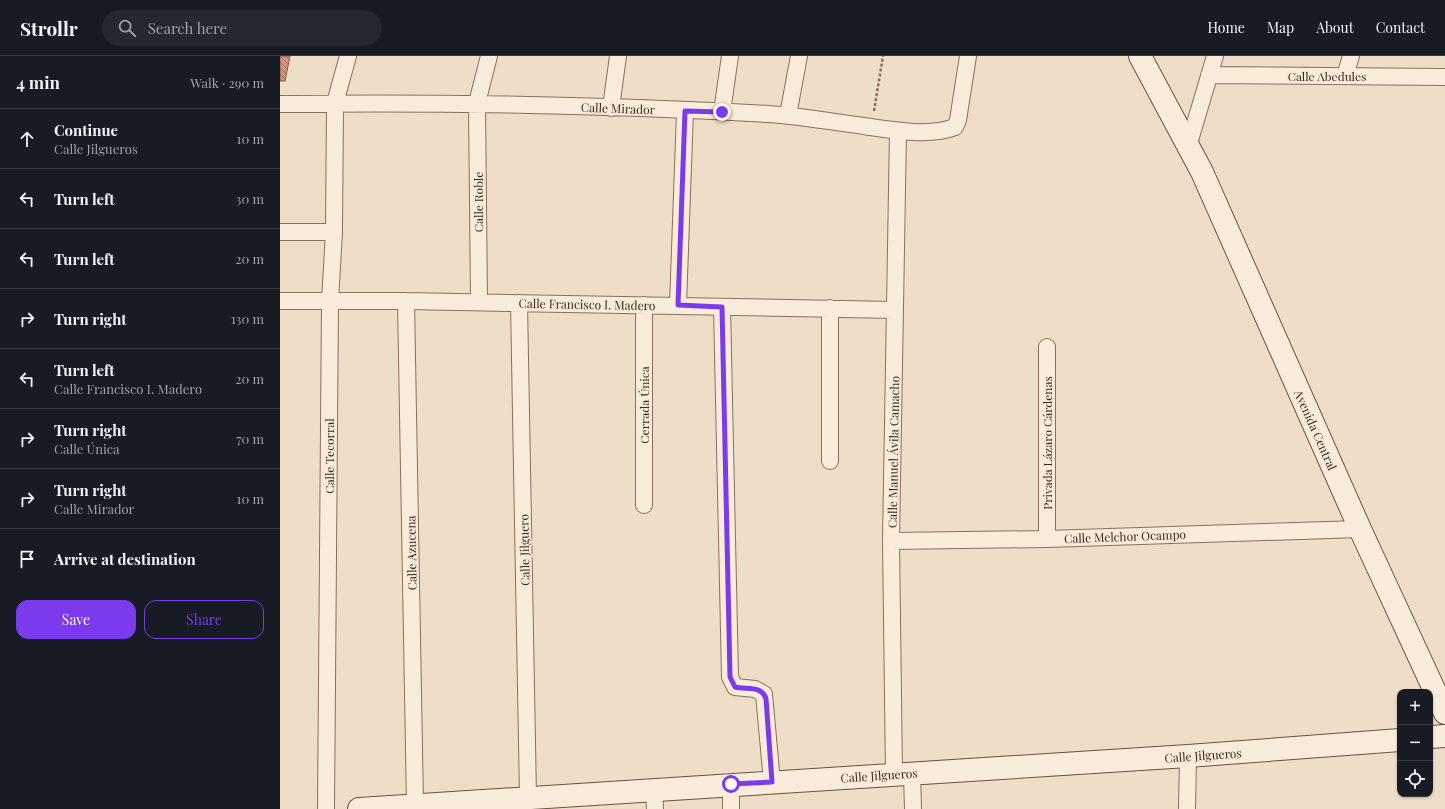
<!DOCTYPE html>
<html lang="en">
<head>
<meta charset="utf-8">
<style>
  body { margin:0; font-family:"Playfair Display",serif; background:#242831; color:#f1f3f6 }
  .controls { position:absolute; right:12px; bottom:12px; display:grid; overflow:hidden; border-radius:8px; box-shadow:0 1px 3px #0004 }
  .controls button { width:36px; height:36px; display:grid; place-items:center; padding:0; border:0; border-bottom:1px solid #363941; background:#171b24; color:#f1f3f6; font:20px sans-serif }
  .stop { position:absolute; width:12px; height:12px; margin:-9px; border:3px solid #7c3aed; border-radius:50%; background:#fff }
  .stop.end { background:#7c3aed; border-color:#fff; box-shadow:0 1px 4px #0008 }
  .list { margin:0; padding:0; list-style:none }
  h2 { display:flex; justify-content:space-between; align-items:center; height:52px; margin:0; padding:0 16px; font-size:17px }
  h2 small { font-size:13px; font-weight:400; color:#9ea1a6 }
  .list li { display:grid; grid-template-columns:26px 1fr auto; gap:12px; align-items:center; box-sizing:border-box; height:60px; padding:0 16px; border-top:1px solid #363941 }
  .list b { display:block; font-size:15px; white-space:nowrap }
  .list p { margin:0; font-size:13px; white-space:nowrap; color:#9ea1a6 }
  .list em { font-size:13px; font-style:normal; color:#9ea1a6 }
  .actions { display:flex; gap:8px; padding:12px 16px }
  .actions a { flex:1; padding:9px 0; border:1px solid #7c3aed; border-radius:12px; text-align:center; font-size:14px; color:#7c3aed }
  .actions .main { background:#7c3aed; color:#fff }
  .icon { flex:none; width:22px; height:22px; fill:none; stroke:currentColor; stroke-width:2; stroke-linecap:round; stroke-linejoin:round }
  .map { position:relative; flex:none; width:1165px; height:753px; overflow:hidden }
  header { display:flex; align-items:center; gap:24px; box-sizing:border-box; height:56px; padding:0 20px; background:#171b24; border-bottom:1px solid #363941 }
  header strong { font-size:19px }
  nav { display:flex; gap:22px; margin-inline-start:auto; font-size:14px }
  .search { width:280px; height:36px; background:#242831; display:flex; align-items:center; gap:10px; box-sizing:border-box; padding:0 14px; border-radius:22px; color:#9ea1a6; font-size:15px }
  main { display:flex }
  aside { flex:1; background:#171b24 }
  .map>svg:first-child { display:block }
  .building { fill:url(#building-back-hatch); stroke:#8b5541 }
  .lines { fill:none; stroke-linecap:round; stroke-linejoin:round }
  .street-casing { stroke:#8b6f5c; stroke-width:18 }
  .secondary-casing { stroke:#6d503f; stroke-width:24 }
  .path { stroke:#8b6f5c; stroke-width:2.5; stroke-dasharray:3 2; stroke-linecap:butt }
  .street { stroke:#f9ecda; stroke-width:16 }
  .secondary { stroke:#f9ecda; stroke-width:22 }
  .route { stroke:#7c3aed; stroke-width:5 }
  .labels { text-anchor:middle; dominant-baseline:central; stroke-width:3; stroke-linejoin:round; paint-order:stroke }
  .street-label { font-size:12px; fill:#3b291f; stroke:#f6e9d6 }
</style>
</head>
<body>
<header>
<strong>Strollr</strong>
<div class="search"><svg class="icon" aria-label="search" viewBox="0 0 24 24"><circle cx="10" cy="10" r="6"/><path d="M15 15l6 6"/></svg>Search here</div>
<nav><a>Home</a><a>Map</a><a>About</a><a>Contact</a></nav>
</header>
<main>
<aside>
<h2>4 min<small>Walk · 290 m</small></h2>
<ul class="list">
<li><svg class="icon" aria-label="ahead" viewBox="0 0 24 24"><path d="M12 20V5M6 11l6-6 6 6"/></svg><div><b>Continue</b><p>Calle Jilgueros</p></div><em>10 m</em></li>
<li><svg class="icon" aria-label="left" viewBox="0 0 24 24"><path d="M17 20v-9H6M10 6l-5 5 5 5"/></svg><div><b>Turn left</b></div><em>30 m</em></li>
<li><svg class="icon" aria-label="left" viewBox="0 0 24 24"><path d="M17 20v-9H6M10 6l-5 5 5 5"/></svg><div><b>Turn left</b></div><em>20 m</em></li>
<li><svg class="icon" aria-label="right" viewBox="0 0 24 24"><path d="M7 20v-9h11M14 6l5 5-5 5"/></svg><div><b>Turn right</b></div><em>130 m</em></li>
<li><svg class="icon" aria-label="left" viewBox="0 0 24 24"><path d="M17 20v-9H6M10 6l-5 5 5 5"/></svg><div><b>Turn left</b><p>Calle Francisco I. Madero</p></div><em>20 m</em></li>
<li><svg class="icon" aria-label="right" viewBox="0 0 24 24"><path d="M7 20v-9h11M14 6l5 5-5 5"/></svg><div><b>Turn right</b><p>Calle Única</p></div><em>70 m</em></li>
<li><svg class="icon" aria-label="right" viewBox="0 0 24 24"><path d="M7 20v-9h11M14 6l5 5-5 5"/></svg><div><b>Turn right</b><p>Calle Mirador</p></div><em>10 m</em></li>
<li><svg class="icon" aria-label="arrive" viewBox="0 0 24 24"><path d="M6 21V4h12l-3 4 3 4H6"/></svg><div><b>Arrive at destination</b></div></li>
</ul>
<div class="actions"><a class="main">Save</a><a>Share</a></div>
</aside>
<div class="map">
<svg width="1165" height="753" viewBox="0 0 1165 753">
  <defs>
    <pattern id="building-back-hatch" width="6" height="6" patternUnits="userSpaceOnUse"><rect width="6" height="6" fill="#ce947c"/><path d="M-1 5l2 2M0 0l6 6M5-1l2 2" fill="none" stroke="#a87965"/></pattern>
  </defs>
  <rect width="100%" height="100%" fill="#efdec7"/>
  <path class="building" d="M0 0H10L5 25H0Z"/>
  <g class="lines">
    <g class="street-casing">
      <path id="street" d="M929 19 1165 21
        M1065 20 1071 0
        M0 48C163 46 326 49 489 58 521 60 552 66 584 70 611 74 649 81 675 71L678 64 688 0
        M331 52 338 0
        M442 56 450 0
        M508 59 519 0
        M908 91 935 0
        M0 176H54
        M0 245H126L615 254
        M126 245 135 749
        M199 246 197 47 209 0
        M239 247 248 742
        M364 249V449
        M398 249 405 55
        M442 251 450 621 455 631 475 633 484 638 492 726
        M550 252V405
        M767 483V291
        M611 485 767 483 1080 473
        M632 717 633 753
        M614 718 611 485 618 75
        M451 728V753
        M374 733 375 753
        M46 753 50 245 54 176 55 47 68 0
        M907 753 908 700"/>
    </g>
    <g class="secondary-casing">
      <path id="secondary" d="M860 0 922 116 1080 473 1165 657
        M1150 681 1165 680
        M79 753 908 700 1120 684"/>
    </g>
    <path class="path" d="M594 55 603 0"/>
    <use href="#street" class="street"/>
    <use href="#secondary" class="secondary"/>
  </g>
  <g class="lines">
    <path class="route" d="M442 56 405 55 398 249 442 251 450 621 455 631C467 634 482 629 486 643L492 726 451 728"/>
  </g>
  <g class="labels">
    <g class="street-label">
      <text x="1047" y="20">Calle Abedules</text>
      <text transform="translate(338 52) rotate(2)">Calle Mirador</text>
      <text transform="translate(198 146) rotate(-90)">Calle Roble</text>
      <text transform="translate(307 248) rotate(1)">Calle Francisco I. Madero</text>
      <text transform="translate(364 349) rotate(-90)">Cerrada Única</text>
      <text transform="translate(1036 374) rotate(66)">Avenida Central</text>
      <text transform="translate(767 387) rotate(-90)">Privada Lázaro Cárdenas</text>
      <text transform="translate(613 396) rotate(-89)">Calle Manuel Ávila Camacho</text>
      <text transform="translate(49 400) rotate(-90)">Calle Tecorral</text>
      <text transform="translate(845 480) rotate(-2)">Calle Melchor Ocampo</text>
      <text transform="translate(244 494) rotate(-91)">Calle Jilguero</text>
      <text transform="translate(131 497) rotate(-91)">Calle Azucena</text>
      <text transform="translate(923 699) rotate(-4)">Calle Jilgueros</text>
      <text transform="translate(599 719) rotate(-4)">Calle Jilgueros</text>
    </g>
  </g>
</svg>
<div class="controls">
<button>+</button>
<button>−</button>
<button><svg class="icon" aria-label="locate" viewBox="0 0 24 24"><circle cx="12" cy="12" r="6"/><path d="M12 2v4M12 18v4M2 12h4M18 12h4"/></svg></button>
</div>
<div class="stop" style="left:451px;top:728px"></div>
<div class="stop end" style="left:442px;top:56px"></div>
</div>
</main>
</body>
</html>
